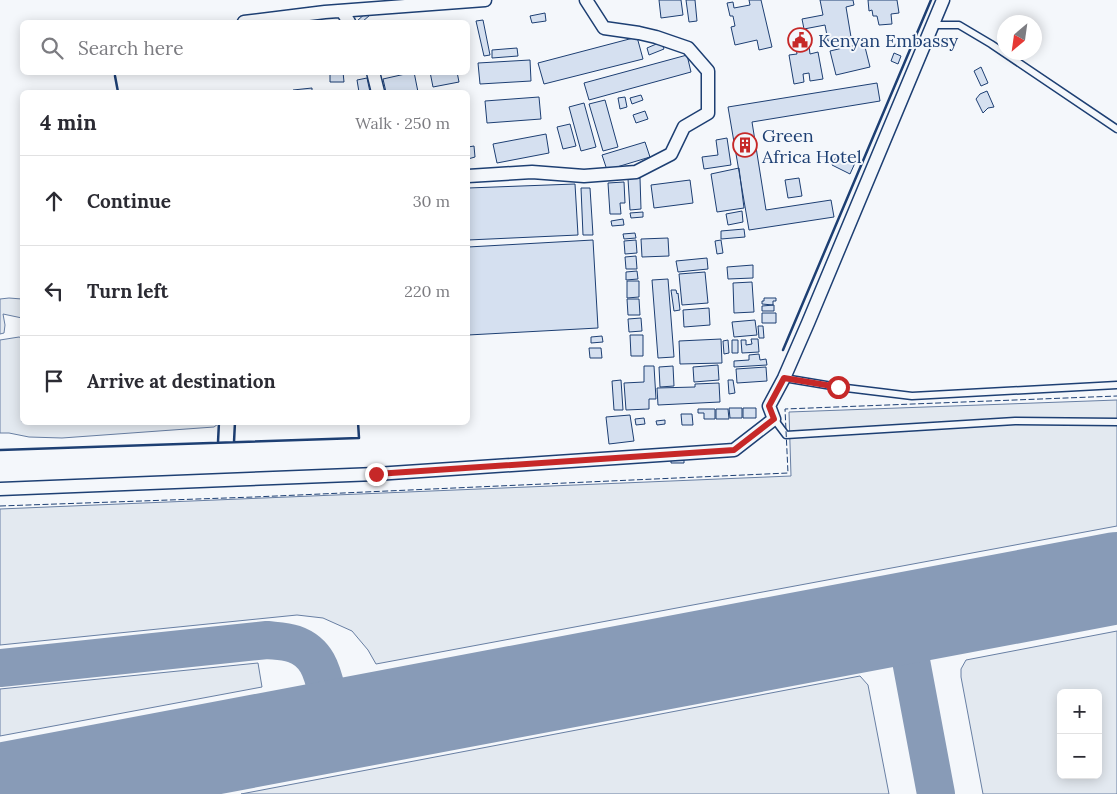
<!DOCTYPE html>
<html lang="en">
<head>
<meta charset="utf-8">
<style>
  body { margin:0; font-family:Lora,serif; background:#f7f7f7; color:#2b2b33 }
  .controls { position:absolute; right:15px; bottom:15px; display:grid; overflow:hidden; border-radius:8px; box-shadow:0 2px 12px #0003 }
  .controls button { width:45px; height:45px; display:grid; place-items:center; padding:0; border:0; border-bottom:1px solid #e1e1e2; background:#fff; color:#2b2b33; font:25px sans-serif }
  .compass { position:absolute; left:997px; top:15px; width:45px; height:45px; border-radius:50%; background:#fff; box-shadow:0 2px 12px #0003; rotate:209deg }
  .stop { position:absolute; width:15px; height:15px; margin:-11px; border:4px solid #c62828; border-radius:50%; background:#fff }
  .stop.end { background:#c62828; border-color:#fff; box-shadow:0 1px 5px #0008 }
  .list { margin:0; padding:0; list-style:none }
  h2 { display:flex; justify-content:space-between; align-items:center; height:65px; margin:0; padding:0 20px; font-size:21px }
  h2 small { font-size:16px; font-weight:400; color:#7c7c81 }
  .list li { display:grid; grid-template-columns:32px 1fr auto; gap:15px; align-items:center; box-sizing:border-box; height:90px; padding:0 20px; border-top:1px solid #e1e1e2 }
  .list b { display:block; font-size:19px; white-space:nowrap }
  .list em { font-size:16px; font-style:normal; color:#7c7c81 }
  .icon { flex:none; width:28px; height:28px; fill:none; stroke:currentColor; stroke-width:2; stroke-linecap:round; stroke-linejoin:round }
  .map { position:relative; flex:none; width:1117px; height:794px; overflow:hidden }
  .search { position:absolute; background:#fff; box-shadow:0 2px 12px #0003; left:20px; top:20px; width:450px; height:55px; display:flex; align-items:center; gap:12px; box-sizing:border-box; padding:0 18px; border-radius:8px; color:#7c7c81; font-size:19px }
  .panel { position:absolute; background:#fff; box-shadow:0 2px 12px #0003; left:20px; top:90px; width:450px; height:335px; border-radius:8px }
  .map>svg:first-child { display:block }
  .green { fill:#e3e9f0; stroke:#687fa3; fill-rule:evenodd }
  .lines { fill:none; stroke-linecap:round; stroke-linejoin:round }
  .taxiway { stroke:#889bb7; stroke-width:38 }
  .runway { stroke:#889bb7; stroke-width:92 }
  .building { fill:#d5e0f0; stroke:#1d3f73 }
  .lane-casing { stroke:#1d3f73; stroke-width:9 }
  .street-casing { stroke:#1d3f73; stroke-width:15 }
  .lane { stroke:#f4f7fb; stroke-width:6 }
  .street { stroke:#f4f7fb; stroke-width:12 }
  .fence { stroke:#1d3f73; stroke-width:1; stroke-dasharray:6 2.5; stroke-linecap:butt }
  .wall { stroke:#1d3f73; stroke-width:2.5 }
  .route { stroke:#c62828; stroke-width:6 }
  .labels { text-anchor:middle; dominant-baseline:central; stroke-width:4; stroke-linejoin:round; paint-order:stroke }
  .poi-label { font-size:18px; fill:#1d3f73; stroke:#f4f7fb; text-anchor:start }
</style>
</head>
<body>
<div class="map">
<svg width="1117" height="794" viewBox="0 0 1117 794">
  <rect width="100%" height="100%" fill="#f4f7fb"/>
  <path class="green" d="M9 298 22 299V318L3 314 5 325 4 333 0 334V299Z
    M19 337 22 338V422H218V424L214 427 62 438 29 437 9 433H0V340Z
    M1117 400V526L376 664 368 650 352 631 323 618 297 615 0 645V509L791 476 789 412Z
    M1117 631V794H983L961 677V669L966 660ZM1061 693H1098V775H1061Z
    M258 663 262 687 0 736V689Z
    M860 676 868 685 889 794H241Z"/>
  <g class="lines">
    <path class="taxiway" d="M903 618 936 794
      M0 668 267 640C276 641 285 641 294 644 317 652 322 671 327 692 330 703 333 714 336 726"/>
    <path class="runway" d="M0 789 1117 578"/>
  </g>
  <path class="building" d="M659 0H681L683 15 661 18Z
    M686 0H695L697 21 689 22Z
    M749 0H761L772 47 759 50 757 40 735 45 731 27 735 26 733 16H730L727 3 733 2 734 8 750 5Z
    M820 0H853L854 5 846 7 851 37 828 41 825 25 804 29 802 19 823 15Z
    M868 0H897L899 13 891 14 892 24 879 25 877 16H873L872 10 869 11Z
    M367 12 370 15 362 22H359L357 21Z
    M545 13 546 21 532 23 530 16Z
    M483 20 490 55 484 56 476 21Z
    M637 37 643 59 544 84 538 63Z
    M661 42 664 49 649 55 647 48Z
    M864 43 870 67 836 75 830 51Z
    M809 46 810 54 818 52 823 79 810 81 809 73 803 74 804 82 794 84 789 55 797 54 796 48Z
    M517 48 518 56 492 58V50Z
    M894 53 901 56 898 64 891 61Z
    M687 55 691 72 589 100 584 83Z
    M530 60 531 81 480 84 478 63Z
    M981 67 988 83 981 86 974 71Z
    M330 72H343L344 82H330Z
    M414 72 418 92H386L383 79Z
    M430 72H457L459 82 433 87Z
    M367 78 370 92H359L357 80Z
    M877 83 880 101 752 122 766 210 831 200 834 217 749 230 728 107Z
    M312 88V92H293V90Z
    M987 91 994 107 988 108 983 113 976 99 980 94Z
    M641 95 643 100 632 104 630 98Z
    M539 97 541 119 487 123 485 101Z
    M625 97 627 107 620 109 618 98Z
    M605 100 618 147 603 151 589 104Z
    M584 103 596 147 581 151 569 107Z
    M645 111 648 119 636 123 633 115Z
    M570 124 576 146 563 149 557 127Z
    M546 134 549 153 497 163 493 144Z
    M727 138 731 165 704 169 702 157 718 155 716 140Z
    M645 142 650 157 607 170 602 155Z
    M474 146 475 157 468 159V147Z
    M837 155 855 163 850 174 832 165Z
    M739 168 744 208 717 212 711 174Z
    M640 178 641 209 630 210 628 179Z
    M799 178 802 196 788 198 785 180Z
    M690 180 693 203 654 208 651 185Z
    M624 182 625 203H620L621 214H610L608 183Z
    M575 184 578 235 468 240V188Z
    M581 188H590L593 235H583Z
    M742 211 743 222 728 225 726 214Z
    M643 212V217L631 218 630 213Z
    M623 219 624 225 612 226 611 221Z
    M744 229 745 237 721 239V231Z
    M635 233 636 238 624 239 623 234Z
    M668 238 669 256 642 257 641 239Z
    M593 240 598 328 468 335V247Z
    M636 240 637 253 625 254 624 241Z
    M721 240 723 253 717 254 715 241Z
    M636 256 637 269H626L625 257Z
    M707 258 708 269 678 272 676 261Z
    M753 265V278L728 279 727 267Z
    M637 271 638 279 626 280V272Z
    M705 272 708 303 682 305 679 274Z
    M668 279 674 357 658 358 652 280Z
    M627 281H639V297L627 298Z
    M752 282 754 312 734 313 733 283Z
    M671 290H676L677 294 678 293 680 310 674 311Z
    M764 298H776V301H773V305L762 304V301H764Z
    M627 299H639L640 315H628Z
    M774 305V311H762V306Z
    M709 308 710 325 684 327 683 310Z
    M762 313H776V323H762Z
    M641 318 642 331 629 332 628 319Z
    M755 320 757 335 734 337 732 322Z
    M758 326H763L764 338H759Z
    M630 335H643V356H631Z
    M602 336 603 342 591 343V337Z
    M721 339 722 363 680 364 679 341Z
    M751 339H758L759 352 742 353 741 340H746V345L752 344Z
    M728 340 729 353 724 354 723 341Z
    M732 340H738V353H732Z
    M589 348H601L602 358H590Z
    M759 354 760 360 766 359 767 365 734 367V361L749 360V355Z
    M718 365 719 380 694 382 693 367Z
    M644 366H654L656 399H649V409L626 410 624 383 644 382Z
    M673 366 674 386 660 387 659 367Z
    M766 367 767 381 737 383 736 369Z
    M621 380 623 410H614L612 381Z
    M728 380H733L735 393 729 394Z
    M719 383 720 402 658 405 657 388 695 387V384Z
    M729 408H742V418H730Z
    M743 408H756V418H743Z
    M698 409H715V419H704V413H698Z
    M716 409H728L729 419H716Z
    M681 414H692L693 425H682Z
    M630 415 634 441 609 444 606 417Z
    M644 418 645 424 636 425 635 419Z
    M665 420V424L657 425 656 421Z
    M671 457H684V463H671Z"/>
  <g class="lines">
    <g class="lane-casing">
      <path id="lane" d="M933 25H959L991 44 1117 129
        M784 378 838 387 912 396 1117 385
        M774 419 786 435 1015 421 1117 422"/>
    </g>
    <g class="street-casing">
      <path id="street" d="M342 11 349 22
        M244 22 325 12 485 0
        M373 72 378 92
        M468 176 532 172 584 176 636 172 671 154 684 127 708 113V71L688 48 656 37 639 33 604 28 586 0
        M0 489 376 474 734 450 774 419 769 406 784 378 808 323 943 0"/>
    </g>
    <use href="#lane" class="lane"/>
    <use href="#street" class="street"/>
    <path class="fence" d="M0 506 254 497 788 473 785 409 1117 396"/>
    <path class="wall" d="M115 76 118 92
      M783 350 931 0
      M218 442 219 422
      M234 442 235 422
      M0 450 359 438 358 422"/>
  </g>
  <g class="lines">
    <path class="route" d="M376 474 734 450 774 419 769 406 784 378 838 387"/>
  </g>
  <defs>
    <g id="civic-ring" transform="scale(1.25)"><circle r="9.5" fill="#f4f7fb" stroke="#c62828" stroke-width="1.5"/><path d="M-.6-6.5H3V-4.5H.6V-3L4-1V1h2V6H-6V1h2V-1L-.6-3ZM-1.2 2.5V6h2.4V2.5Z" fill="#c62828"/></g>
    <g id="building-ring" transform="scale(1.25)"><circle r="9.5" fill="#f4f7fb" stroke="#c62828" stroke-width="1.5"/><path d="M-4-6H4V6H1V3H-1V6H-4ZM-2.5-4.3h1.7v1.8h-1.7ZM.8-4.3h1.7v1.8H.8ZM-2.5-1h1.7V.8h-1.7ZM.8-1h1.7V.8H.8Z" fill="#c62828"/></g>
  </defs>
  <g fill-rule="evenodd">
    <use href="#civic-ring" x="800" y="40"/>
    <use href="#building-ring" x="745" y="145"/>
  </g>
  <g class="labels">
    <g class="poi-label">
      <text x="818" y="40">Kenyan Embassy</text>
      <text x="762" y="135">Green<tspan x="762" dy="21">Africa Hotel</tspan></text>
    </g>
  </g>
</svg>
<div class="controls">
<button>+</button>
<button>−</button>
</div>
<svg class="compass" viewBox="-18 -18 36 36"><path d="M0-13l5 13h-10z" fill="#e53935"/><path d="M0 13l5-13h-10z" fill="#7c7c81"/></svg>
<div class="stop" style="left:838px;top:387px"></div>
<div class="stop end" style="left:376px;top:474px"></div>
<div class="search"><svg class="icon" aria-label="search" viewBox="0 0 24 24"><circle cx="10" cy="10" r="6"/><path d="M15 15l6 6"/></svg>Search here</div>
<section class="panel">
<h2>4 min<small>Walk · 250 m</small></h2>
<ul class="list">
<li><svg class="icon" aria-label="ahead" viewBox="0 0 24 24"><path d="M12 20V5M6 11l6-6 6 6"/></svg><div><b>Continue</b></div><em>30 m</em></li>
<li><svg class="icon" aria-label="left" viewBox="0 0 24 24"><path d="M17 20v-9H6M10 6l-5 5 5 5"/></svg><div><b>Turn left</b></div><em>220 m</em></li>
<li><svg class="icon" aria-label="arrive" viewBox="0 0 24 24"><path d="M6 21V4h12l-3 4 3 4H6"/></svg><div><b>Arrive at destination</b></div></li>
</ul>
</section>
</div>
</body>
</html>
